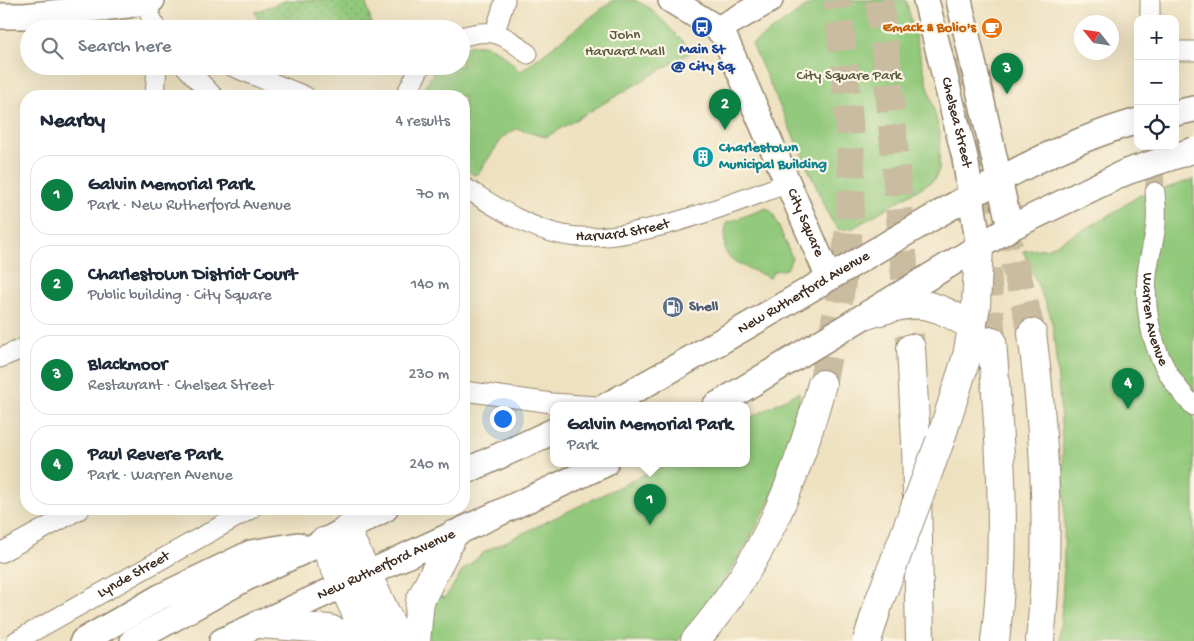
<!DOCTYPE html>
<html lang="en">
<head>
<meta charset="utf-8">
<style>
  body { margin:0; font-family:"Gochi Hand",sans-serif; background:#f2f2f3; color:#1f2937 }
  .controls { position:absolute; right:15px; top:15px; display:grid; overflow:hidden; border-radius:10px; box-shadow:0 5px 20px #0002 }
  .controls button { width:45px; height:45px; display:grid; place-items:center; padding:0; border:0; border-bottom:1px solid #e0e1e3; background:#fff; color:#1f2937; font:25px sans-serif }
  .compass { position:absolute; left:1074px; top:15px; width:45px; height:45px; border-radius:50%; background:#fff; box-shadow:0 5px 20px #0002; rotate:300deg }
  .you { position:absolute; left:502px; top:418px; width:18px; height:18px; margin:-12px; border:4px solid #fff; border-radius:50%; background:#1a73e8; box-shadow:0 0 0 8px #1a73e833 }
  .badge { display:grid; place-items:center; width:32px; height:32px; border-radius:50%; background:#0b8043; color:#fff; font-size:16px; font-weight:700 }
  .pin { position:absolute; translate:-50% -41px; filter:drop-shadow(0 1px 2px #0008) }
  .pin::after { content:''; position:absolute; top:26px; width:18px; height:15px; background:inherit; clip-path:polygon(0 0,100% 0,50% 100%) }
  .popup { position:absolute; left:550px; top:402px; width:200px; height:65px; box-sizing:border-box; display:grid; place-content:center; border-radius:10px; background:#fff; filter:drop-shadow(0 1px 4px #0005); font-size:16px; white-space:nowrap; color:#747a83 }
  .popup b { font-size:19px; color:#1f2937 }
  .popup::after { content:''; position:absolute; left:50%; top:100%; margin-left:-10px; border:10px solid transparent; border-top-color:#fff }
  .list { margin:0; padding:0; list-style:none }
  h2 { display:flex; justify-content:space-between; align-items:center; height:65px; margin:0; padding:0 20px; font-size:21px }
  h2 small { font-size:16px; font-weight:400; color:#747a83 }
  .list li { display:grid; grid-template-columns:32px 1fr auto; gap:15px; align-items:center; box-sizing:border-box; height:80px; margin:0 10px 10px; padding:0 10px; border:1px solid #e0e1e3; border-radius:20px }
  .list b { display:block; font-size:19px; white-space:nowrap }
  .list p { margin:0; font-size:16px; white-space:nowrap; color:#747a83 }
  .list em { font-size:16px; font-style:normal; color:#747a83 }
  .icon { flex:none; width:28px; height:28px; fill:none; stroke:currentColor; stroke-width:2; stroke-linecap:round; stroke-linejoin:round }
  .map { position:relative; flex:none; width:1194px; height:641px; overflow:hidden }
  .search { position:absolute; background:#fff; box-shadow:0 5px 20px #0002; left:20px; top:20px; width:450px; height:55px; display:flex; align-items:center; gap:12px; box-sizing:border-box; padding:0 18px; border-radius:28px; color:#747a83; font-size:19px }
  .panel { position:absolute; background:#fff; box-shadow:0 5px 20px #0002; left:20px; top:90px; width:450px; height:425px; border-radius:20px }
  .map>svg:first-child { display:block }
  .grass { fill:url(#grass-dots); stroke:#677a4d }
  .green { fill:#93c97c; stroke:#677a4d }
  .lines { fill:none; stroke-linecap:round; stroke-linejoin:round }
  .minor-tunnel { stroke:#c9bca0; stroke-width:19; stroke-dasharray:19 9; stroke-linecap:butt }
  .highway-tunnel { stroke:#c9bca0; stroke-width:28; stroke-dasharray:28 14; stroke-linecap:butt }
  .minor-casing { stroke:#94866f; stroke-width:21 }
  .major-casing { stroke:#94866f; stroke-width:28 }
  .highway-casing { stroke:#94866f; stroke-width:30 }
  .minor { stroke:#fff; stroke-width:19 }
  .major { stroke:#fff; stroke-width:25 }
  .highway { stroke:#fff; stroke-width:28 }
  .major-bridge-casing { stroke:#94866f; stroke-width:28; stroke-linecap:butt }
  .highway-bridge-casing { stroke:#94866f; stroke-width:30; stroke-linecap:butt }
  .major-bridge { stroke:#fff; stroke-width:25 }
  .highway-bridge { stroke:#fff; stroke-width:28 }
  .labels { text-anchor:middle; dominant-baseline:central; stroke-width:4.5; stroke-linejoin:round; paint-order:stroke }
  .food-label { font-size:15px; font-weight:bold; fill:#c56008; stroke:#fcf5e5; text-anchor:end }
  .park-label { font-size:15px; fill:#555a3a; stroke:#fcf5e5 }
  .transit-label { font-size:15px; font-weight:bold; fill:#164399; stroke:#fcf5e5 }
  .street-label { font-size:15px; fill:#3b2a1e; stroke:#fcf5e5 }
  .culture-label { font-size:15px; font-weight:bold; fill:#0d838f; stroke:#fcf5e5; text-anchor:start }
  .service-label { font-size:15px; font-weight:bold; fill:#4e5e75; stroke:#fcf5e5; text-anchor:start }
</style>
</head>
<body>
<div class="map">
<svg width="1194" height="641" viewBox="0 0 1194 641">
  <defs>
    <pattern id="grass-dots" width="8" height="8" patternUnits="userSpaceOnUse" patternTransform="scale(1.25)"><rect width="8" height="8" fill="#93c97c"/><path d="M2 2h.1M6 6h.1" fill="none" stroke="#79a365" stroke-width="1.8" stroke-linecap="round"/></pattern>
  </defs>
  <rect width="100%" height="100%" fill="#fcf5e5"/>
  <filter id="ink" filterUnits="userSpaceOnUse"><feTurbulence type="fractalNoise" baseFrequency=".02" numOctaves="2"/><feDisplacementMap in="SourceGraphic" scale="10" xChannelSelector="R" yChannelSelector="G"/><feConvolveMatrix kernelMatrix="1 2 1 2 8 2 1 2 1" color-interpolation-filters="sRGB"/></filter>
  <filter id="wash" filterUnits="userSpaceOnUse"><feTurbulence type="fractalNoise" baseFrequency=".0096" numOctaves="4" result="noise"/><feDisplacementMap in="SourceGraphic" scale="20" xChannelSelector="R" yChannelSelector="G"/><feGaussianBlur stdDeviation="1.12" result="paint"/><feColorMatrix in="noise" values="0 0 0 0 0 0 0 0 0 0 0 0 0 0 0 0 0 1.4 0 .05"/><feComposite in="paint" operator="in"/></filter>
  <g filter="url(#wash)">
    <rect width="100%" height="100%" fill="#ede1c0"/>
    <path class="grass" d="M287 0H365L373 29H277L259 21 255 12Z"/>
    <path class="green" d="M613 0H635L651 9 693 51 546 137 516 129 503 137 478 174 474 175 464 168V96H419L438 66H461V48C488 38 503 53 520 72Z
      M816 0H906L940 133 939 170 934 180 853 228 839 230 831 220 752 44Z
      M1194 179V641H1059C1069 536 1064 433 1053 328L1050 314 1023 251 1049 248 1105 218 1140 195 1155 192Z
      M767 208 773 213 792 258 787 269 774 271 770 278C760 273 728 262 726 252 723 243 726 232 726 223Z
      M799 392C806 457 723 595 678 641H430L429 625 435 595 445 598 463 570 486 551 666 464H746V420Z"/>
  </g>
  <g filter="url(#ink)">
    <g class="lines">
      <path class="minor-tunnel" d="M1154 146 1155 192"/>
      <path class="highway-tunnel" d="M879 0 887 63 911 348
        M952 61 1015 265 1032 333
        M987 269 992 341
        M822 384C836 318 851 250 851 182 851 121 844 60 837 0"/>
      <g class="minor-casing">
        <g id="minor">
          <path d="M144 0 156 29"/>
          <path d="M1150 0V19"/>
          <path d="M495 32 505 0"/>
          <path d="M461 37C493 27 504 34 528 54"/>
          <path d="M1175 51H1194"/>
          <path d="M185 66 213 96"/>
          <path d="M231 66 305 96"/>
          <path d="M155 96 157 66"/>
          <path d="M405 96 421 66"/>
          <path id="s1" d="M464 187C496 207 525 227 563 235 625 247 728 205 788 183"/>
          <path id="s2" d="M1155 192C1156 202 1157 213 1156 223 1155 241 1148 258 1147 276 1143 325 1159 372 1194 406"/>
          <path d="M0 358 26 347"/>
          <path d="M464 391 552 403 597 406"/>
          <path d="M0 553 80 509"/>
          <path id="s3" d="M16 641 251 509"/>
        </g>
      </g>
      <g class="major-casing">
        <g id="major">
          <path id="s4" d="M671 0 718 29 724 36 829 278"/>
          <path id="s5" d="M926 0 965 158 979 247"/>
          <path d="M959 0 1010 228"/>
          <path d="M0 16H25L128 5 152 0"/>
          <path d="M718 29 770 0"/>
          <path d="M1175 113 1194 109"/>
          <path id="s6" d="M606 406C704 353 798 296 894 240 970 196 1052 145 1138 121"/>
          <path d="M715 406 1010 228 1126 172"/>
          <path d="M464 472 554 431"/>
          <path d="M83 641 160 597 251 553 298 545"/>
          <path d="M133 641 244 579 323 542 385 509"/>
          <path id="s7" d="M222 641 605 464"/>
        </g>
      </g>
      <g class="highway-casing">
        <path id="highway" d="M870 314C918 299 930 301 973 327
          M1032 333C1045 435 1051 539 1040 641
          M992 341C1000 441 1008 541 995 641
          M911 348 916 442 920 641
          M940 441 967 356 976 306 979 247
          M346 530 399 641
          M323 542 369 641
          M260 624 329 629 359 641
          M416 641 420 601 453 535
          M695 641C763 562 795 484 822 384"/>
      </g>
      <use href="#minor" class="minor"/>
      <use href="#major" class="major"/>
      <use href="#highway" class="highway"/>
      <g class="major-bridge-casing">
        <path id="major-bridge" d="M1126 172 1194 150"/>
      </g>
      <g class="highway-bridge-casing">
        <path id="highway-bridge" d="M867 641 879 602 940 441"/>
      </g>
      <use href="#major-bridge" class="major-bridge"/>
      <use href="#highway-bridge" class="highway-bridge"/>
    </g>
  </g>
  <defs>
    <g id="bus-disc" transform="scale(1.125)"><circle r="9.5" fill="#1a4fb4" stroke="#fcf5e5"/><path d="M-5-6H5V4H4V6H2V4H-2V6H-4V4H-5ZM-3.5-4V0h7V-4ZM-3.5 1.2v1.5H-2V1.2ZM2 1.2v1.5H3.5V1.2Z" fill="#fff"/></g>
    <g id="cafe-disc" transform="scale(1.125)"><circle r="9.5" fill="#e8710a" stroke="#fcf5e5"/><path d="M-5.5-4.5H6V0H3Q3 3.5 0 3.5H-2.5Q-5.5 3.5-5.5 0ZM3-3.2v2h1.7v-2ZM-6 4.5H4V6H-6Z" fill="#fff"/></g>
    <g id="building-disc" transform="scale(1.125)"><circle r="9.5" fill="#0f9aa8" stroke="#fcf5e5"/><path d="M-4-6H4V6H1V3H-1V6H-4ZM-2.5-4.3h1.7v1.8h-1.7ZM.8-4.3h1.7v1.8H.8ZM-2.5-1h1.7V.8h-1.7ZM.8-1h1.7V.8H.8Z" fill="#fff"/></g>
    <g id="fuel-disc" transform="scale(1.125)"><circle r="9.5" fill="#5c6f8a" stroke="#fcf5e5"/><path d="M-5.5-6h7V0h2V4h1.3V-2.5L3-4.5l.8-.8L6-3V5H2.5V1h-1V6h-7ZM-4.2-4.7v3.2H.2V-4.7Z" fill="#fff"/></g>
  </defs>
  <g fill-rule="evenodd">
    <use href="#bus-disc" x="702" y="27"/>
    <use href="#cafe-disc" x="992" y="28"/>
    <use href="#building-disc" x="703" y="157"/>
    <use href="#fuel-disc" x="673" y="307"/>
  </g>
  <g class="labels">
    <g class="food-label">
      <text x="976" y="28">Emack &amp; Bolio's</text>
    </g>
    <g class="park-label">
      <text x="625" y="35">John<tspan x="625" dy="17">Harvard Mall</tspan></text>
      <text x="849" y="76">City Square Park</text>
    </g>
    <g class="transit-label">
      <text x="702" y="50">Main St<tspan x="702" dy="17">@ City Sq</tspan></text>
    </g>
    <g class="street-label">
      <text stroke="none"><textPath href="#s5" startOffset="126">Chelsea Street</textPath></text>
      <text stroke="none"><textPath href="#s4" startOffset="268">City Square</textPath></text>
      <text stroke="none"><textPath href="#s1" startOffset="171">Harvard Street</textPath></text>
      <text stroke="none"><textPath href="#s6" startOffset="228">New Rutherford Avenue</textPath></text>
      <text stroke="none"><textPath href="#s2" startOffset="129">Warren Avenue</textPath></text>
      <text stroke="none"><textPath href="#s7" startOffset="181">New Rutherford Avenue</textPath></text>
      <text stroke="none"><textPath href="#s3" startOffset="135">Lynde Street</textPath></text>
    </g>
    <g class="culture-label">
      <text x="719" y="148">Charlestown<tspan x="719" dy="17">Municipal Building</tspan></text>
    </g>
    <g class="service-label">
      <text x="689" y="307">Shell</text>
    </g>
  </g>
</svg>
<div class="controls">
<button>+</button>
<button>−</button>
<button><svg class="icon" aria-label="locate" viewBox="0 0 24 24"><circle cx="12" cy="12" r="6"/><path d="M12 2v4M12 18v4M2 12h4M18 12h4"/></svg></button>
</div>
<svg class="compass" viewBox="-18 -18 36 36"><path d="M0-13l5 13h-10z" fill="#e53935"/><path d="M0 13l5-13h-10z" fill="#747a83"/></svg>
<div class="you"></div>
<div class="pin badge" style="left:650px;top:525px">1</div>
<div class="popup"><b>Galvin Memorial Park</b>Park</div>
<div class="pin badge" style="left:725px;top:130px">2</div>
<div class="pin badge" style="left:1007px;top:94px">3</div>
<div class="pin badge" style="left:1128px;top:409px">4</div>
<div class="search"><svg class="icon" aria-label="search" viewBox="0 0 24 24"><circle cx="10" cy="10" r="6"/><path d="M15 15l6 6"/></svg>Search here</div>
<section class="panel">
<h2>Nearby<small>4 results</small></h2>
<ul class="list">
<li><span class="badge">1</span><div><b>Galvin Memorial Park</b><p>Park · New Rutherford Avenue</p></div><em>70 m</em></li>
<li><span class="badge">2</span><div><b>Charlestown District Court</b><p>Public building · City Square</p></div><em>140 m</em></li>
<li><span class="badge">3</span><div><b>Blackmoor</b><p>Restaurant · Chelsea Street</p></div><em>230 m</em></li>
<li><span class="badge">4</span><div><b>Paul Revere Park</b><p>Park · Warren Avenue</p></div><em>240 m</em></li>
</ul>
</section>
</div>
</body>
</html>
